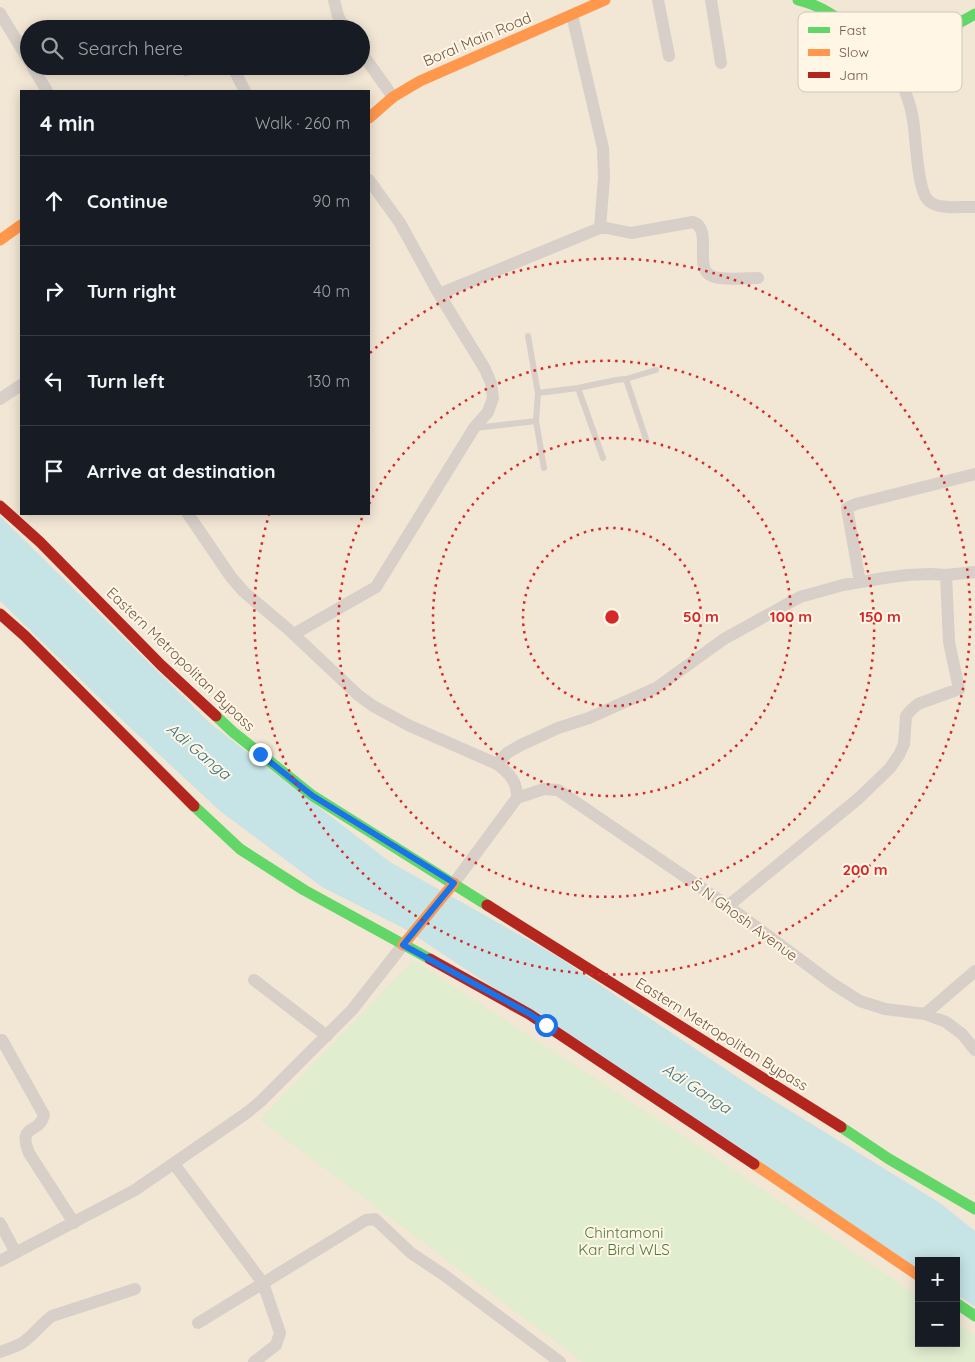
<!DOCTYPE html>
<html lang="en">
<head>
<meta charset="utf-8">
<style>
  body { margin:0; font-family:Quicksand,sans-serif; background:#242831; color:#f1f3f6 }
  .controls { position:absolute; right:15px; bottom:15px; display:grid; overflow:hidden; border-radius:0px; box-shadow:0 2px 12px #0003 }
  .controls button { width:45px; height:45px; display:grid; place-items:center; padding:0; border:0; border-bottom:1px solid #363941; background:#171b24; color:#f1f3f6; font:25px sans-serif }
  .stop { position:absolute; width:15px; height:15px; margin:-11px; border:4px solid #1a73e8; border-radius:50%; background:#fff }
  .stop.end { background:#1a73e8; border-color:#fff; box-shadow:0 1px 5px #0008 }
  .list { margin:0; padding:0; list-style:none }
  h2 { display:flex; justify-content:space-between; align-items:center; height:65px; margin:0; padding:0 20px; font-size:21px }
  h2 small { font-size:16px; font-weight:400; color:#9ea1a6 }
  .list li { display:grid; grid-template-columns:32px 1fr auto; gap:15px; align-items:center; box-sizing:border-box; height:90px; padding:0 20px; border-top:1px solid #363941 }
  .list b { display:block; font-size:19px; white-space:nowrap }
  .list em { font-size:16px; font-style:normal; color:#9ea1a6 }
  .icon { flex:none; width:28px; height:28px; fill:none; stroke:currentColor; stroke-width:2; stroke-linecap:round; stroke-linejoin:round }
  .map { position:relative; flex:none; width:975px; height:1362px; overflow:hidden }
  .search { position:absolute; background:#171b24; box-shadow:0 2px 12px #0003; left:20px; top:20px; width:350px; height:55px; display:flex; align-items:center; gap:12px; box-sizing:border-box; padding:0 18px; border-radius:28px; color:#9ea1a6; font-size:19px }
  .panel { position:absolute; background:#171b24; box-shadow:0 2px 12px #0003; left:20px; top:90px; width:350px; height:425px; border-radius:0px }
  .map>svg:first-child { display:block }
  .residential { fill:#f2e6d4; fill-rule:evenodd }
  .green { fill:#e0edce }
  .water { fill:#c6e3e6 }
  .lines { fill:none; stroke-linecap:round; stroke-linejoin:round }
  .lane { stroke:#d7cfc8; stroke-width:6 }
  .street { stroke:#d7cfc8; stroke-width:12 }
  .fast { stroke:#63d668; stroke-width:11 }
  .slow { stroke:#ff974d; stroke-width:11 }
  .jam { stroke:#b3261e; stroke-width:11 }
  .route { stroke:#1a73e8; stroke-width:6 }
  .ring { fill:none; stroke:#d62828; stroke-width:2.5; stroke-dasharray:2.5 5 }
  .labels { text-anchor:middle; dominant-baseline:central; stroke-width:4; stroke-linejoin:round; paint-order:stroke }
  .street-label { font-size:15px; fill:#745745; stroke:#fff6e5 }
  .park-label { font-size:15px; fill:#4d7b3c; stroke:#fff6e5 }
  .water-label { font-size:16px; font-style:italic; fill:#3b7483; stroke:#fff6e5 }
  .key { fill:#fff6e5; stroke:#d5c6b5; stroke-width:1 }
  .key-label { font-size:14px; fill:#745745 }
  .centre { fill:#d62828; stroke:#fff6e5; stroke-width:2.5 }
  .ring-label { font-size:15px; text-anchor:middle; font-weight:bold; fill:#d62828; stroke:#fff6e5; stroke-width:4; stroke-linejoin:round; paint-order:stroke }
</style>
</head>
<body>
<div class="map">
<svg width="975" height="1362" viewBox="0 0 975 1362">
  <rect width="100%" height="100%" fill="#f6f0e5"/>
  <path class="residential" d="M0 0H975V1362H0ZM29 29H361V66H29ZM21 91H369V514H21ZM919 1261H956V1343H919Z"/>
  <path class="green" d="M413 960 700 1147 919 1297V1343H956V1322L975 1335V1362H583L260 1120Z"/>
  <path class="water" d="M0 516 211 724 390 862 557 956 761 1093 940 1203 975 1231V1307L956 1294V1261H919V1269L405 929 322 887 220 811 121 719 0 601Z"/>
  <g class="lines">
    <path class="lane" d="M626 379 656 370
      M578 388 603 458
      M538 393 578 388 616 380 626 379 646 439
      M536 421 544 468
      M476 428 536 421 538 393 528 336"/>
    <path class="street" d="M334 0 338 16 345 29
      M658 0 669 56
      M711 0 721 63
      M0 13 29 61
      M572 15 603 148 604 178 600 228
      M896 46C893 63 902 78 906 94 909 102 912 111 913 120 916 137 917 187 927 199 936 211 962 206 975 207
      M361 52 393 97
      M32 66 47 91
      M232 66 245 91
      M186 70 193 66
      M439 294 600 228H607L631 233 693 222C713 229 694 266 710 275 719 281 747 278 758 278
      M0 399 21 385
      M188 514 231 577 244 592 288 629 358 695 373 706 410 726 497 764C510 774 517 781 517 798L454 883
      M860 582 847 508 856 504 975 474
      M294 634 376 587 474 428 488 412 493 398 491 383 485 369 439 294 400 223 369 180
      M497 764 507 753 521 745 558 728 589 718 656 688 724 639 800 597 843 585 884 578 907 575 931 574 946 575 975 572
      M517 798 544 789 558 790 728 906 833 984 860 1001 885 1009 925 1014 946 1022 962 1034 975 1050
      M728 906 859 798 890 768 899 755 904 744 906 716 911 710 918 704 959 689 949 642 946 575
      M254 980 327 1036
      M925 1014 975 971
      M2 1040 44 1115C39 1135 17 1123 29 1153L74 1223
      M174 1164 263 1283 280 1333 276 1345 254 1362
      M0 1223 16 1253
      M0 1261 135 1190 248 1112 261 1101 352 1010 403 945
      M198 1323 366 1220 375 1219 411 1253 444 1275 560 1362
      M0 1352C8 1349 15 1347 22 1343 33 1336 41 1324 52 1316L135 1289"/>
    <path class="fast" d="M798 0C820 5 838 18 855 31 863 36 872 43 882 45 915 51 948 29 975 14
      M216 716 233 732 313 796 487 905
      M194 806 240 849 304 890 430 959
      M841 1127 889 1159 975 1209
      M956 1303 975 1316"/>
    <path class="slow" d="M369 118 393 97 420 81 605 0
      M0 240 21 225
      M403 945 454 883
      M754 1164 919 1276"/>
    <path class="jam" d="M0 506 40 542 161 665 216 716
      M0 614 25 636 194 806
      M487 905 841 1127
      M430 959 529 1014 754 1164"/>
  </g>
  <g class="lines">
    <path class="route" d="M260 754 313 796 454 883 403 945 530 1014 546 1025"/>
  </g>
  <g class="ring">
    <circle cx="612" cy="617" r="89"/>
    <circle cx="612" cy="617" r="179"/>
    <path d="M369 504A268 268 0 1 1 364 514"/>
    <path d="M370 353A358 358 0 1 1 269 515"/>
  </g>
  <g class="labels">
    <g class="street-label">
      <text transform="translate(477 39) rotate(-23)">Boral Main Road</text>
      <text transform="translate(181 659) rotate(44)">Eastern Metropolitan Bypass</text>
      <text transform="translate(745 920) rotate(36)">S N Ghosh Avenue</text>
      <text transform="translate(722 1034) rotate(32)">Eastern Metropolitan Bypass</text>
    </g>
    <g class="park-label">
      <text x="624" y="1232">Chintamoni<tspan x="624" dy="17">Kar Bird WLS</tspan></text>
    </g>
    <g class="water-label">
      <text transform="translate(199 751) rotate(40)">Adi Ganga</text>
      <text transform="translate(697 1088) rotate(33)">Adi Ganga</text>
    </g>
  </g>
  <rect x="798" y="12" width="164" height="80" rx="8" class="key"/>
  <rect x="808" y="27" width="22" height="6" fill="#63d668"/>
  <rect x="808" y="49" width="22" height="7" fill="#ff974d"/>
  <rect x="808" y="72" width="22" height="6" fill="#b3261e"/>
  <g class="key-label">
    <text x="839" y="35">Fast</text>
    <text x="839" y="57">Slow</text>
    <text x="839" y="80">Jam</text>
  </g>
  <circle cx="612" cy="617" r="8" class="centre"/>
  <g class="ring-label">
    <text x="701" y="622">50 m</text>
    <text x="791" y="622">100 m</text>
    <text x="880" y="622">150 m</text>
    <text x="865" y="875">200 m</text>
  </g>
</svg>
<div class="controls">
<button>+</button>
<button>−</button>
</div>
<div class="stop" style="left:546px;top:1025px"></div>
<div class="stop end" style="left:260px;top:754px"></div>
<div class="search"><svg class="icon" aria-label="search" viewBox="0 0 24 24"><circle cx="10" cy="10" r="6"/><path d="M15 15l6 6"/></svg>Search here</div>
<section class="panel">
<h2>4 min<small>Walk · 260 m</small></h2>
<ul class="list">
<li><svg class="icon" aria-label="ahead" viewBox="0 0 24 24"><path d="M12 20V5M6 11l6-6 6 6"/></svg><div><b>Continue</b></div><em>90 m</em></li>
<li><svg class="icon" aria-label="right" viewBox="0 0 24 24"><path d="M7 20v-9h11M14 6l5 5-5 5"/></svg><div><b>Turn right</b></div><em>40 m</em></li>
<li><svg class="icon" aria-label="left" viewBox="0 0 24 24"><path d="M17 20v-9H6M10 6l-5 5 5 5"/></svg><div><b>Turn left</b></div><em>130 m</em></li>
<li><svg class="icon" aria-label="arrive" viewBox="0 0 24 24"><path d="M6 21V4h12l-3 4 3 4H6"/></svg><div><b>Arrive at destination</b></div></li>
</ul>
</section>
</div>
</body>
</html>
